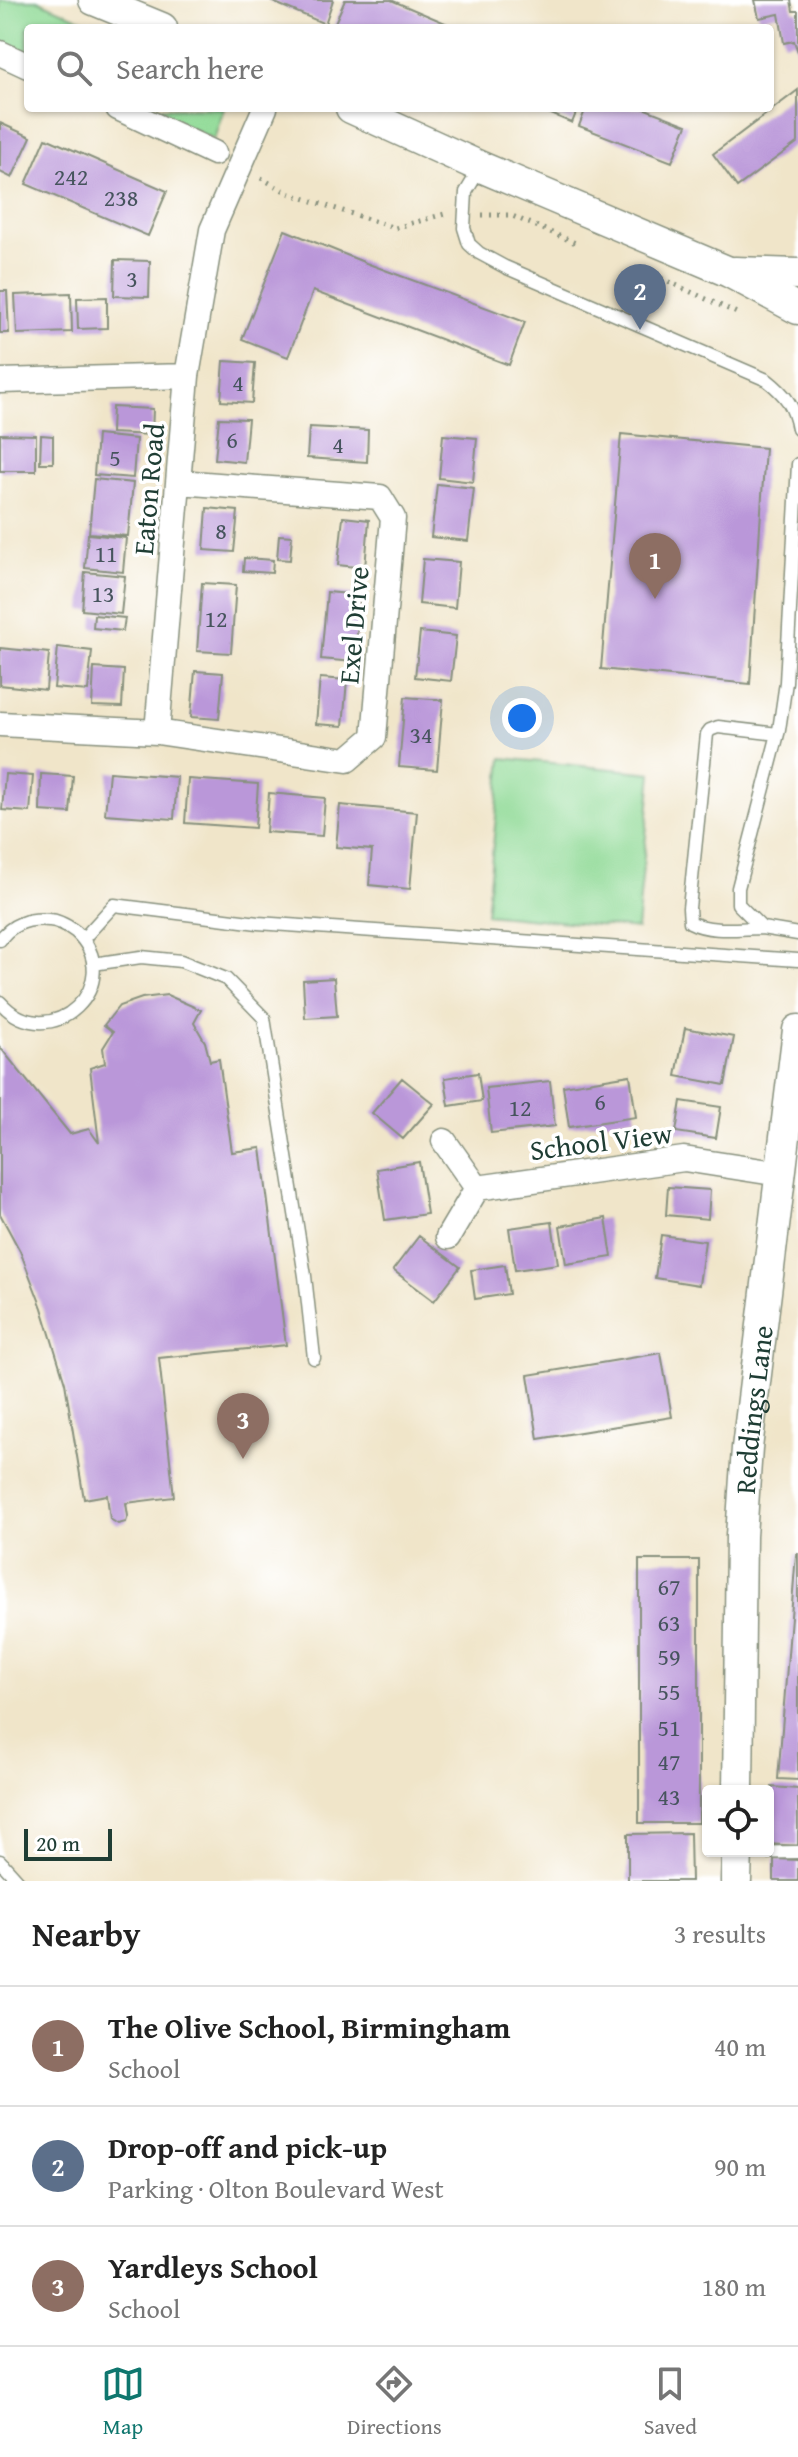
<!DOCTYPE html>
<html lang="en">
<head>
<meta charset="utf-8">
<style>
  body { margin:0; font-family:"Gentium Book Plus",serif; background:#f2f2f2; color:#222 }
  .controls { position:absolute; right:24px; bottom:24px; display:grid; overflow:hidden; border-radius:8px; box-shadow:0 2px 6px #0004 }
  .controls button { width:72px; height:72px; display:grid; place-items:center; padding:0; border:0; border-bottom:2px solid #e0e0e0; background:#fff; color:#222; font:40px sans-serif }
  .scale { position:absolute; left:24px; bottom:20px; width:88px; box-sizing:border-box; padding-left:8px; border:4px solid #1f3d34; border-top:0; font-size:22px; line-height:28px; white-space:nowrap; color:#1f3d34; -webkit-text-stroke:6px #fff; paint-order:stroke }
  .you { position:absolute; left:522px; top:718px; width:28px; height:28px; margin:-20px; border:6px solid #fff; border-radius:50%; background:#1a73e8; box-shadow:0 0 0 12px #1a73e833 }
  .badge { display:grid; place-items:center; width:52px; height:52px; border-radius:50%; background:#0f766e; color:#fff; font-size:26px; font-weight:700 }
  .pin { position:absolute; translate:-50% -66px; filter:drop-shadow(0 2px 4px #0008) }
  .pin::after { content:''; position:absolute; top:42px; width:28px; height:24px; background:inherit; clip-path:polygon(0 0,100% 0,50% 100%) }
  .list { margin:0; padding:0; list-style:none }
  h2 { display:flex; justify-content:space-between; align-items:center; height:104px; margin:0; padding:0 32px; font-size:34px }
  h2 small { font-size:26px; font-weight:400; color:#767676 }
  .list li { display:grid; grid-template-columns:52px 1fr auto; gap:24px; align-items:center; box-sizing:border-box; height:120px; padding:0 32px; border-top:2px solid #e0e0e0 }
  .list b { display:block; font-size:30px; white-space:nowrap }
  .list p { margin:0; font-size:26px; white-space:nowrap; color:#767676 }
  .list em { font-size:26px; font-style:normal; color:#767676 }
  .icon { flex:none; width:44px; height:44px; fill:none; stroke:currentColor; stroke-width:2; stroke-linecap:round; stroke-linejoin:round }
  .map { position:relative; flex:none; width:798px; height:1881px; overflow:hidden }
  .search { position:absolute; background:#fff; box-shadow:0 2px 6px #0004; left:24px; right:24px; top:24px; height:88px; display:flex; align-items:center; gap:20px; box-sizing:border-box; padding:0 28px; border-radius:8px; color:#767676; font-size:30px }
  .sheet { height:464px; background:#fff }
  nav { display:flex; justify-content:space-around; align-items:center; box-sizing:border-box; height:112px; border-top:2px solid #e0e0e0; background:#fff; font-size:22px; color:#767676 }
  nav a { display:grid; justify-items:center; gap:4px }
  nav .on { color:#0f766e }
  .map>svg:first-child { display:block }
  .green { fill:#90da96; stroke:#588c65; stroke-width:2 }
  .building { fill:#ba97d9 }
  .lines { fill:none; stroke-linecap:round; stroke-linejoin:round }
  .service-casing { stroke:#88917e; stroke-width:15 }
  .minor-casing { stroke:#88917e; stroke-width:27 }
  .tertiary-casing { stroke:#88917e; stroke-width:33 }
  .path { stroke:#88917e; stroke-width:5; stroke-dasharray:2 6; stroke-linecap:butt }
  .service { stroke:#fff; stroke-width:12 }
  .minor { stroke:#fff; stroke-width:24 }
  .tertiary { stroke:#fff; stroke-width:30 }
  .labels { text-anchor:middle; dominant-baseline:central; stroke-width:7; stroke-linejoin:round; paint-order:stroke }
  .number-label { font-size:24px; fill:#46545d }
  .street-label { font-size:28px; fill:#1f3d34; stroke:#fff }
</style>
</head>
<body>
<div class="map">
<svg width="798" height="1881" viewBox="0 0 798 1881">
  <rect width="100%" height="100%" fill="#fff"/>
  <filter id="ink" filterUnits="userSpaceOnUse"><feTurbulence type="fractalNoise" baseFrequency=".0125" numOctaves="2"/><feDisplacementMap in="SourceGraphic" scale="16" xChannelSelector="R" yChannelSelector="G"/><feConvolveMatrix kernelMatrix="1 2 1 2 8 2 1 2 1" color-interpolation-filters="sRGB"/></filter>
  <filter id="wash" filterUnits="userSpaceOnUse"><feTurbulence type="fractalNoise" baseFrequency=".006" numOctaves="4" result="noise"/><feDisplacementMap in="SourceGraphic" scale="32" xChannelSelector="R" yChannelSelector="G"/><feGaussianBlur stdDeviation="1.8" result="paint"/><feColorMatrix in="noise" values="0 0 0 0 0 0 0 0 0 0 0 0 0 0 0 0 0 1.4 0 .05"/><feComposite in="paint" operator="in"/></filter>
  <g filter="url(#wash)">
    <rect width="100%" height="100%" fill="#f0e5c9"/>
    <path class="green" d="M0 0H37L101 28H28V55L0 42Z
      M145 108H224L214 139Z
      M502 758 652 773 637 929 486 914Z"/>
    <g id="blocks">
      <path class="building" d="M268 0H333L325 24Z
        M345 0H391L457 28H342L334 25Z
        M755 0H791L793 11H798V52L794 41 784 43 779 14 759 18Z
        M798 90V142L737 187 713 154Z
        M537 108H578L572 123Z
        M586 108H643L687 125 672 162 579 126Z
        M0 123 31 137 12 178 0 172Z
        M46 138 167 191 148 236 26 184Z
        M285 230 366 263 525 322 509 365 313 291 288 357 242 339Z
        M115 260 150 261 149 297 114 296Z
        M0 291H7L9 333H0Z
        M71 293 72 332 17 334 15 295Z
        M107 297V328L78 329 77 298Z
        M224 361 255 363 252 403 221 401Z
        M112 407 153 409 152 435 111 433Z
        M219 418 248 419 244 462 215 459Z
        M309 427 368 430 367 462 307 458Z
        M0 434 36 435V471H0Z
        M621 434 765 448 750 684 601 669Z
        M41 435 53 436V463H40Z
        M97 435 136 439 133 478 94 475Z
        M443 435 477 438 473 482 439 478Z
        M94 479 133 483 128 536 89 533Z
        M437 484 474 488 468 541 431 537Z
        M207 508 238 511 234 552 204 550Z
        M343 517 369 520 365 568 338 565Z
        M88 534 126 538 123 572 85 568Z
        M279 535 292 536 290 560 277 559Z
        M244 558 273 560 272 573 243 571Z
        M423 559 459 562 455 608 419 604Z
        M85 572 125 576 121 614 82 610Z
        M202 583 236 585 231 653 197 651Z
        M327 592 361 595 354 662 321 659Z
        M94 615 125 618 123 631 93 628Z
        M420 632 456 636 451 681 415 677Z
        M58 647 92 651 88 691 54 688Z
        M0 648 49 653 46 690 0 685Z
        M94 668 124 670 122 707 92 706Z
        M195 671 223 673 219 719 191 717Z
        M320 678 347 680 343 726 316 724Z
        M405 697 443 700 437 770 399 767Z
        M109 772 177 777 174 819 105 814Z
        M5 774 33 776 30 812 2 810Z
        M41 774 73 776 70 813 40 811Z
        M188 779 258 784 255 828 185 823Z
        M269 793 325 798 322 836 266 832Z
        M340 805 417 812 410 889 369 885 372 850 336 847Z
        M334 978 337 1016 305 1018 303 980Z
        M167 995 201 1010 194 1023 205 1042 210 1061 219 1059 232 1152 261 1148 286 1345 159 1358 174 1497 126 1503 128 1516 126 1522 118 1524 110 1519 107 1495 84 1499 65 1383 42 1308 20 1251 0 1214V1047L70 1134 89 1129 99 1143 90 1068 105 1063 103 1048 113 1032 104 1025 119 1006 142 998Z
        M685 1028 734 1037 725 1085 676 1076Z
        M478 1073 482 1101 449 1106 445 1078Z
        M630 1075 636 1117 569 1127 563 1086Z
        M402 1078 434 1104 403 1139 372 1113Z
        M550 1081 555 1126 491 1133 486 1088Z
        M681 1101 721 1107 716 1138 676 1132Z
        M419 1162 427 1214 385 1220 377 1169Z
        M668 1187 710 1190 708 1219 666 1215Z
        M606 1218 612 1257 566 1264 560 1226Z
        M552 1222 558 1264 515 1270 509 1228Z
        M661 1235 705 1241 699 1285 655 1278Z
        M419 1236 460 1267 434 1301 393 1270Z
        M505 1265 509 1294 475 1299 471 1270Z
        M661 1353 672 1417 538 1439 528 1375Z
        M796 1554H798V1780L778 1779Z
        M639 1560H699V1823H639Z
        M772 1787 798 1789V1846L769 1844Z
        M690 1833 691 1881H628V1834Z
        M774 1859 798 1860V1881H774Z"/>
    </g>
  </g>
  <g filter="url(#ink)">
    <use href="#blocks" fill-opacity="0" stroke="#88917e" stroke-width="2"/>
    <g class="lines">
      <g class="service-casing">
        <path id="service" d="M481 167 466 192 464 228 469 244 479 253 505 267 767 380C786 395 794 406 798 429
          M778 734 718 727 710 730 707 734 689 908 690 922C711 933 740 928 762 928L738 904V888L779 730 786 682 798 464
          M762 928 798 934
          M83 939 114 905 258 923 798 960
          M0 940C11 924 29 918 49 920 59 920 68 926 76 932 129 982 51 1059 0 1002
          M93 964 141 957 181 961 226 979 264 1018 305 1276 314 1358
          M737 1853 798 1852
          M0 1861 18 1881"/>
      </g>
      <g class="minor-casing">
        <path id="minor" d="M0 53 28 66
          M118 108 214 153
          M0 381 187 376
          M0 724 157 732 187 376 212 230 265 108
          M157 732 347 760 374 737 393 518 380 497 179 482
          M444 1141 477 1188
          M448 1237 477 1188 684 1159 781 1174"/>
      </g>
      <g class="tertiary-casing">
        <g id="tertiary">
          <path d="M94 0 162 28"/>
          <path d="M351 108 481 167 729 272 798 309"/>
          <path d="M735 272 798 274"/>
          <path id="s1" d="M738 1791 741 1536 747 1448 798 1030"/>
          <path d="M736 1881 737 1851"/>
        </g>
      </g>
      <path class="path" d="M261 178 288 193 395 228 448 213
        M482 215H510L578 244
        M654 275 739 314"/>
      <use href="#service" class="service"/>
      <use href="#minor" class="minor"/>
      <use href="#tertiary" class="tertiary"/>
    </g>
  </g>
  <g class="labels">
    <g class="number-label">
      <text x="71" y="176">242</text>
      <text x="121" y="197">238</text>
      <text x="132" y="278">3</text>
      <text x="238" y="382">4</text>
      <text x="232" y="439">6</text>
      <text x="338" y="444">4</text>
      <text x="115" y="457">5</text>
      <text x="221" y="530">8</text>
      <text x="106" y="553">11</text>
      <text x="103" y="593">13</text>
      <text x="216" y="618">12</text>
      <text x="421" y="734">34</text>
      <text x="600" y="1101">6</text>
      <text x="520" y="1107">12</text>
      <text x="669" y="1586">67</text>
      <text x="669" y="1622">63</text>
      <text x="669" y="1656">59</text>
      <text x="669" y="1691">55</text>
      <text x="669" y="1727">51</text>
      <text x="669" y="1761">47</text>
      <text x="669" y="1796">43</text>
    </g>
    <g class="street-label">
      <text transform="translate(148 489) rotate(-85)">Eaton Road</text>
      <text transform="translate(353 625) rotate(-85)">Exel Drive</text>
      <text transform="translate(601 1141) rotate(-7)">School View</text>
      <text stroke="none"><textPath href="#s1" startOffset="382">Reddings Lane</textPath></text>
    </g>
  </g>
</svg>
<div class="controls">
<button><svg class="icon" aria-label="locate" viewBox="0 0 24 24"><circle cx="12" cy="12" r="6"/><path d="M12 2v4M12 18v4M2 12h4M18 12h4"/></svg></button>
</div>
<div class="scale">20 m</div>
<div class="you"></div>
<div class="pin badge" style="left:655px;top:599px;background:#8d6e63">1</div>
<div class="pin badge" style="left:640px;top:330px;background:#5c6f8a">2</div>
<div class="pin badge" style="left:243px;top:1459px;background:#8d6e63">3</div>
<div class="search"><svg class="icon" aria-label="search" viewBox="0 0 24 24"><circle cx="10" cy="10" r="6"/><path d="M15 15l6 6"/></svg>Search here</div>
</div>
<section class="sheet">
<h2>Nearby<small>3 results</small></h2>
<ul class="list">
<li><span class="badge" style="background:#8d6e63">1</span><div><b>The Olive School, Birmingham</b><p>School</p></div><em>40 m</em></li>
<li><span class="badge" style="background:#5c6f8a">2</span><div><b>Drop-off and pick-up</b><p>Parking · Olton Boulevard West</p></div><em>90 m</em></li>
<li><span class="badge" style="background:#8d6e63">3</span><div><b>Yardleys School</b><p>School</p></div><em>180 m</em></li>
</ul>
</section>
<nav>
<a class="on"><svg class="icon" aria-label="map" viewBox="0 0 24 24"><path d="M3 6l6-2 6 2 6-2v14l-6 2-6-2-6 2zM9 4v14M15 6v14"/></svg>Map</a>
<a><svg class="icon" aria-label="directions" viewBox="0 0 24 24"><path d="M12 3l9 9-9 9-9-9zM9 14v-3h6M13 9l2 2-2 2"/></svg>Directions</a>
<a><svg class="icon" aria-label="saved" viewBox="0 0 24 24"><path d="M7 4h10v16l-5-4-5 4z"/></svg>Saved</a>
</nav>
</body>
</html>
